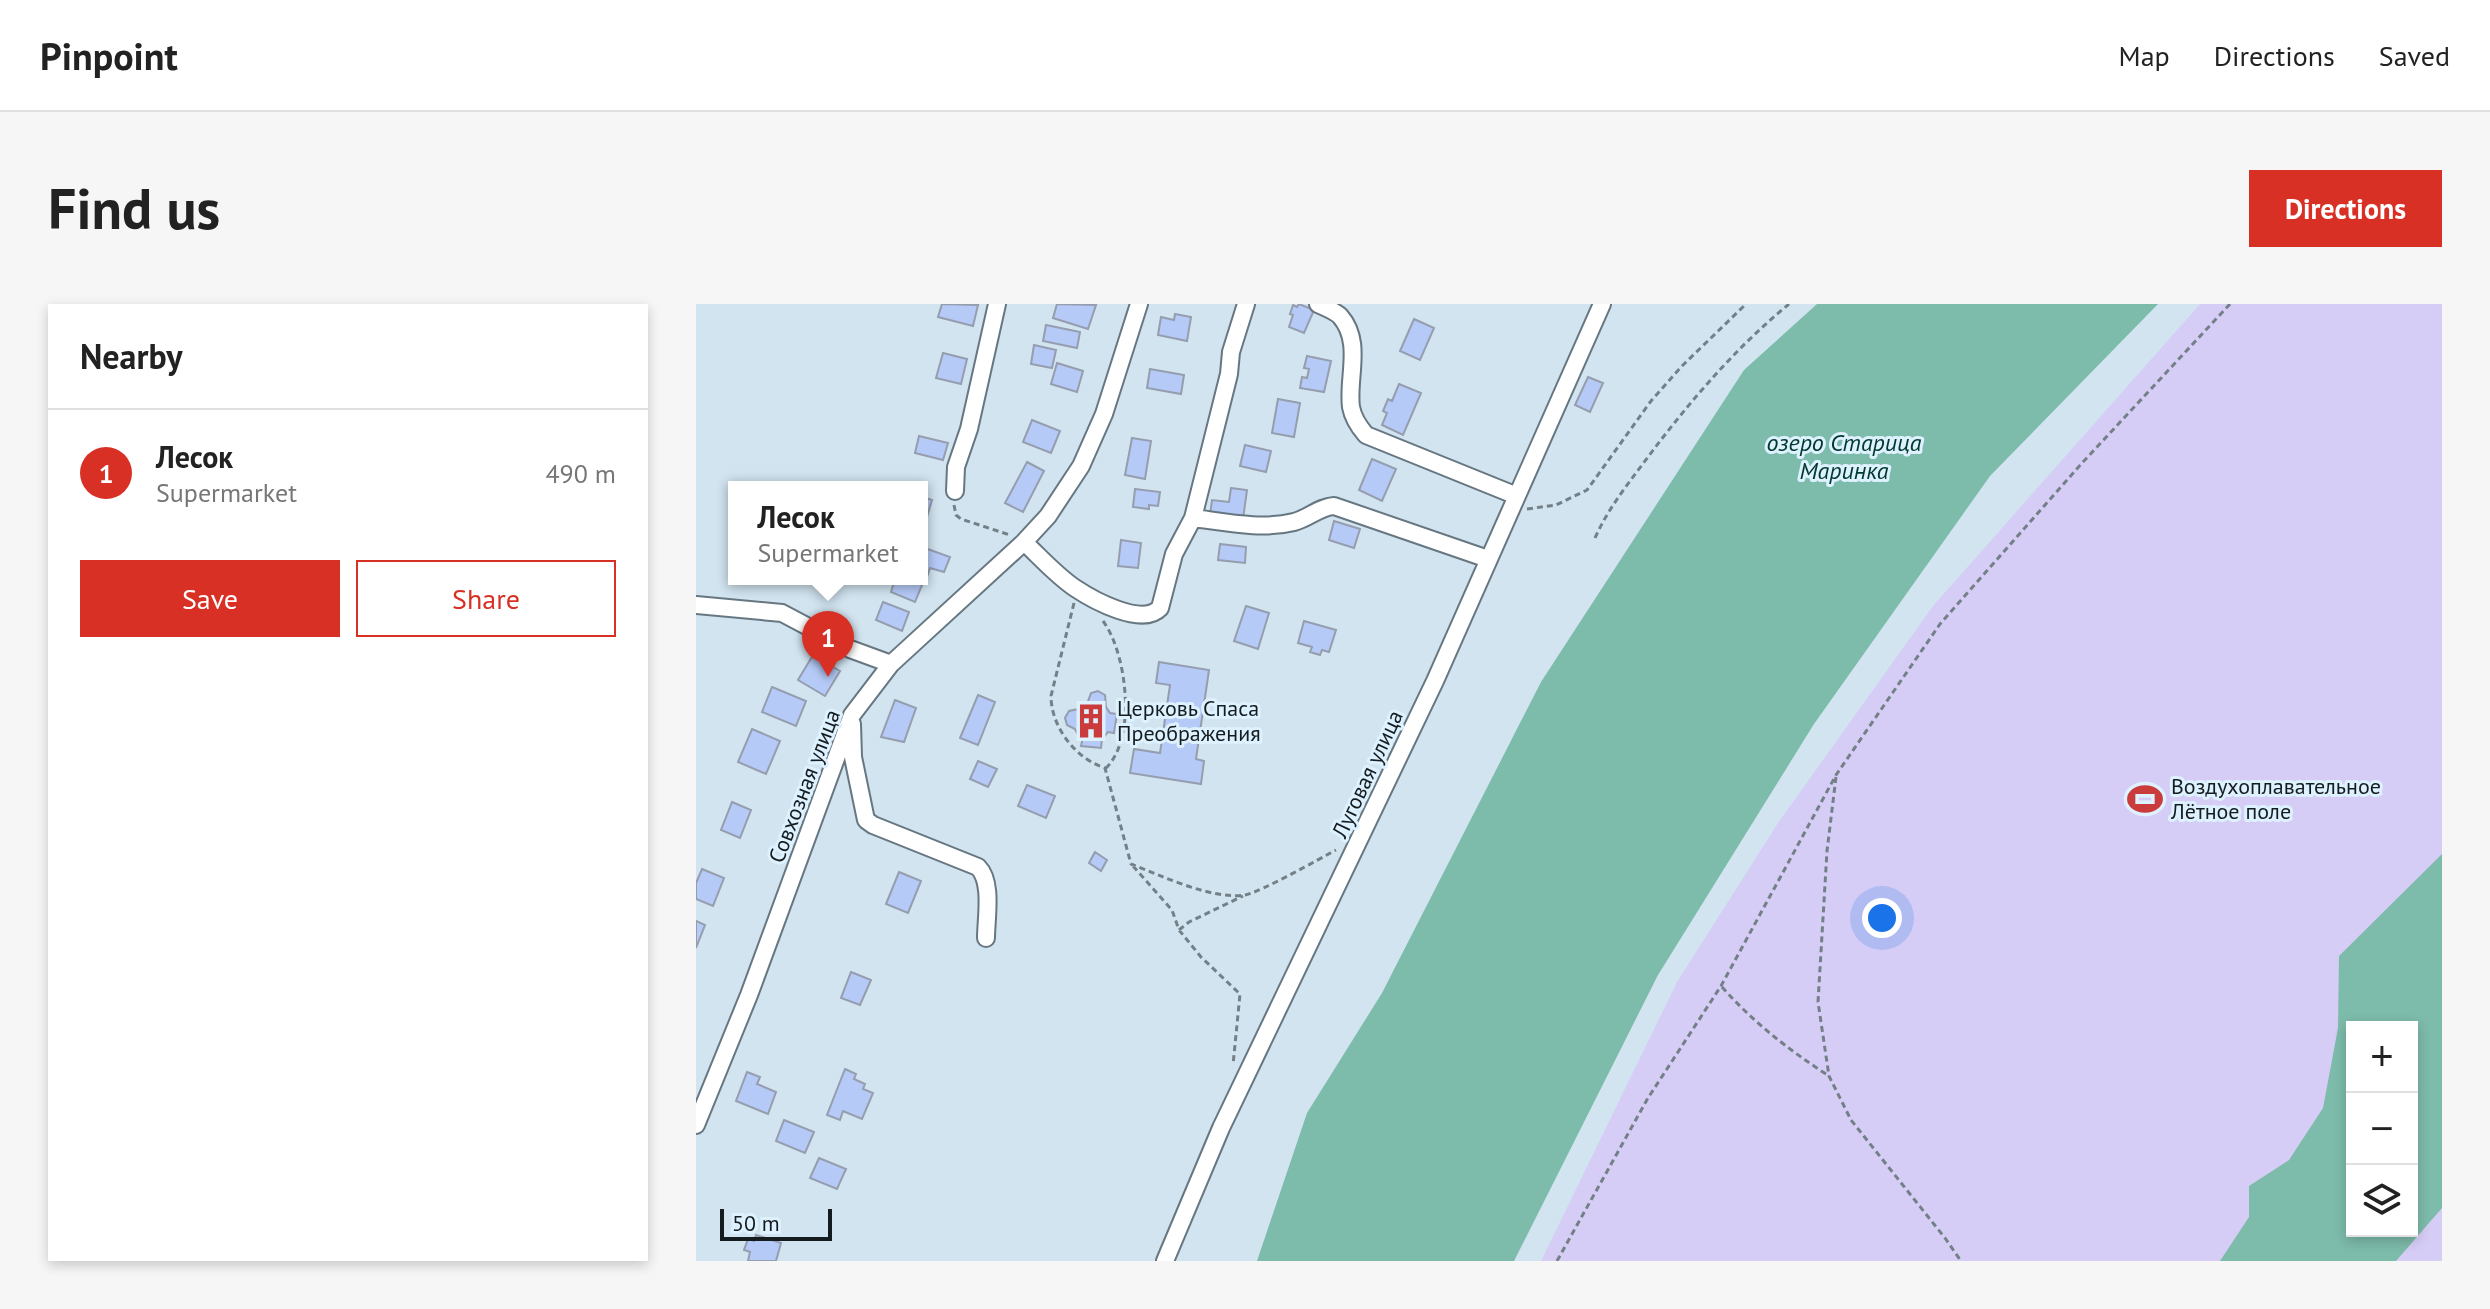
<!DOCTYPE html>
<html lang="en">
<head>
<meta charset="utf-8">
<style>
  body { margin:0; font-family:"PT Sans",sans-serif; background:#f6f6f6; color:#222 }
  .controls { position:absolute; right:24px; bottom:24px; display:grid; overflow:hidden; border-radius:0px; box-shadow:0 4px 12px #0003 }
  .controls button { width:72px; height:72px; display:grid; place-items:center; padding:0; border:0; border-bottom:2px solid #e0e0e0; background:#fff; color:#222; font:40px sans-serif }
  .scale { position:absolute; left:24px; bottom:20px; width:112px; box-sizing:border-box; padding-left:8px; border:4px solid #151c20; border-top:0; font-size:22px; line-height:28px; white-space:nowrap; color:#151c20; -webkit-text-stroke:6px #def1fe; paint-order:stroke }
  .you { position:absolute; left:1186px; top:614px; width:28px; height:28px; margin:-20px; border:6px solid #fff; border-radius:50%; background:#1a73e8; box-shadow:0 0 0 12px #1a73e833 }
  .badge { display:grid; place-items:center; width:52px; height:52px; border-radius:50%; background:#d93025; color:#fff; font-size:26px; font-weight:700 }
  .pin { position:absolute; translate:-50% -66px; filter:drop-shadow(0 2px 4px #0008) }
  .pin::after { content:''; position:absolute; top:42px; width:28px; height:24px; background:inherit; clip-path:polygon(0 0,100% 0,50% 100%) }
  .popup { position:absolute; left:32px; top:177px; width:200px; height:104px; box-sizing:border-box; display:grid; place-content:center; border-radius:0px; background:#fff; filter:drop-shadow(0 2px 6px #0005); font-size:26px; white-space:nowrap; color:#767676 }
  .popup b { font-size:30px; color:#222 }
  .popup::after { content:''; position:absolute; left:50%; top:100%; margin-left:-16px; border:16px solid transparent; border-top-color:#fff }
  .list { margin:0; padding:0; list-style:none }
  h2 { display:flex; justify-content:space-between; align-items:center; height:104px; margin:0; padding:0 32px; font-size:34px }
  h2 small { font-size:26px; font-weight:400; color:#767676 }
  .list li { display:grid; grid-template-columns:52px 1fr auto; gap:24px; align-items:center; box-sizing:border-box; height:128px; padding:0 32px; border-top:2px solid #e0e0e0 }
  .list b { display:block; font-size:30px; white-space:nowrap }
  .list p { margin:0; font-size:26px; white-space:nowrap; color:#767676 }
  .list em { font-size:26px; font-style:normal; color:#767676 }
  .actions { display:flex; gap:16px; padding:24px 32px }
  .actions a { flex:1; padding:18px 0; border:2px solid #d93025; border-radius:0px; text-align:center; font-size:28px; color:#d93025 }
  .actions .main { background:#d93025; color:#fff }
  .icon { flex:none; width:44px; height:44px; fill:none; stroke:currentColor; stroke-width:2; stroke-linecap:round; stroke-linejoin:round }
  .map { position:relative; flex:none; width:1746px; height:957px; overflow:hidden; border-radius:0px }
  header { display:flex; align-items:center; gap:48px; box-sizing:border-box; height:112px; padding:0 40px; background:#fff; border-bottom:2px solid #e0e0e0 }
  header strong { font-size:38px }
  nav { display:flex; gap:44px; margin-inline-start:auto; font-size:28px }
  .intro { display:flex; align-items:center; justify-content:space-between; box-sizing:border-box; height:192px; padding:0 48px }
  h1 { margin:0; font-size:56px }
  .button { padding:20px 36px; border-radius:0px; background:#d93025; color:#fff; font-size:28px; font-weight:700 }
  main { display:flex; gap:48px; padding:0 48px }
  aside { flex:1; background:#fff; border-radius:0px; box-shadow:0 4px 12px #0003 }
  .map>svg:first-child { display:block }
  .green { fill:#d6cdf6; fill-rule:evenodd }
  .water { fill:#7dbbaa; fill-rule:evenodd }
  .building { fill:#b5caf7; stroke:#959dae; stroke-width:2 }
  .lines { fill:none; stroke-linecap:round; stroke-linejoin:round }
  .minor-casing { stroke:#667782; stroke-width:20 }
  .path { stroke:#738088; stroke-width:3; stroke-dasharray:6 4; stroke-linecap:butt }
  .minor { stroke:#fff; stroke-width:16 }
  .labels { text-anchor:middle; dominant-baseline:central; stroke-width:6; stroke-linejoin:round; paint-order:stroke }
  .poi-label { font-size:22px; fill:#151c20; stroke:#def1fe; text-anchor:start }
  .street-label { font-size:22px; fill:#151c20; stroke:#def1fe }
  .water-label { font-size:24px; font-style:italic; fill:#00392e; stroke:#def1fe }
</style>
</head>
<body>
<header>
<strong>Pinpoint</strong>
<nav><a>Map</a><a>Directions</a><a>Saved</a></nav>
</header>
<div class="intro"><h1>Find us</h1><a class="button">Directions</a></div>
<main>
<aside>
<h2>Nearby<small></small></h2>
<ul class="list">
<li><span class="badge">1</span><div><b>Лесок</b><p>Supermarket</p></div><em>490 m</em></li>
</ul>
<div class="actions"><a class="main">Save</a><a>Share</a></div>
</aside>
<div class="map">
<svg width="1746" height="957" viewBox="0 0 1746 957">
  <rect width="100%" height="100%" fill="#d1e4f0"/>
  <path class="green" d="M1504 0H1746V957H845L981 678 1082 519 1237 302ZM1656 723H1716V927H1656Z"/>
  <path class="water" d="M1121 0H1462L1294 172 1118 420 962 671 818 957H561L611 809 686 689 845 378 1048 66Z
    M1746 550V904L1700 957H1524L1553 913V882L1593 856 1627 804 1642 724 1643 652ZM1656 723H1716V927H1656Z"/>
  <path class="building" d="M246 0 282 1 277 22 242 13Z
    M361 0 400 1 392 25 357 14Z
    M603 0 618 6 608 29 593 23 597 11 594 10 597 1 601 3Z
    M479 10 495 13 491 37 462 31 465 13 478 16Z
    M718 15 738 24 724 56 704 47Z
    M350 21 384 28 381 44 347 37Z
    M338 41 360 46 356 64 335 60Z
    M247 49 271 55 265 80 240 74Z
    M611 52 635 57 628 88 604 84 606 73 611 74 613 65 608 64Z
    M361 59 387 67 381 88 355 80Z
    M454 65 488 71 485 90 451 84Z
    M892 73 907 79 894 108 879 101Z
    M703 80 725 89 707 131 686 121 691 109 687 107 692 95 696 97Z
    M582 95 604 99 598 133 576 129Z
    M336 116 364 127 355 149 327 138Z
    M223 132 252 139 247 156 219 149Z
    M436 134 455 137 449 175 429 171Z
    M549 141 575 147 570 168 544 162Z
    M676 155 700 165 686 197 663 186Z
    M331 158 348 167 327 208 309 199Z
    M535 184 551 186 547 215 514 211 516 196 533 198Z
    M439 185 464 188 462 202 453 201V205L437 203Z
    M226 193 236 196 226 230Z
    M638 217 664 225 658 244 633 236Z
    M425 236 445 239 442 264 422 262Z
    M524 240 550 243 549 259 522 256Z
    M226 243 254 253 248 268 234 264 230 276 225 275Z
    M199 275H211L226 281 219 298 195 288Z
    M187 298 213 308 206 327 180 316Z
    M550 302 573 309 562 345 538 337Z
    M608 317 640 326 633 348 626 346 624 351 614 348 616 343 602 339Z
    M117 351 144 367 129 392 102 376Z
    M463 358 513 366 500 455 508 457 505 480 434 469 438 445 464 449 474 381 460 379Z
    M76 383 110 397 100 422 66 408Z
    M402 387 409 391 410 403 414 409 421 410 418 429 412 428 406 435 405 444 385 442 387 433 381 429 379 425 371 421 369 414 373 407 382 405 385 401 391 400 395 389Z
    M282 391 299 398 282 441 264 434Z
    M199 396 220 404 208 438 185 433Z
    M56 425 84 437 70 470 42 458Z
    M282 457 301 465 292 483 274 475Z
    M331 481 359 492 350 514 322 502Z
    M36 498 55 506 44 534 25 526Z
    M399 548 411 556 405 567 393 559Z
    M6 565 28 574 17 602 0 595V579Z
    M203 568 225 577 212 609 190 600Z
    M0 617 9 621 0 644Z
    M155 668 175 676 164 701 145 694Z
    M149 765 160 770 158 775 169 780 167 785 177 789 166 815 147 807 144 816 131 811Z
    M51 768 64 773 61 780 80 788 72 810 40 797Z
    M88 816 118 828 109 849 80 837Z
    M123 854 150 865 141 885 114 874Z
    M60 931 85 939 80 957H52L54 948 48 946 52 935 58 937Z"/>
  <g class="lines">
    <g class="minor-casing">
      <path id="minor" d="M622 0C628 3 639 7 644 12 667 38 651 74 655 103 657 114 663 123 670 131L821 192
        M259 187 260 163 273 125 301 0
        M497 214 533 70 535 48 550 0
        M328 238C344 253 361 272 379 284 397 296 446 323 464 304L478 250 497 214C529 218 566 226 598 218 613 214 623 203 638 202L792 255
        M0 301 86 309 154 345 195 360
        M156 420 157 453 170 516 177 521 282 563C297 578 290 614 290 634
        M0 821 53 691 156 411 195 360 328 238 352 212 385 162 408 110 443 0
        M469 957 525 824 739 377 906 0"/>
    </g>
    <path class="path" d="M258 201 260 211 265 215 314 231
      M831 205 860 201 891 186 955 97 986 62 1050 0
      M899 234C911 207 928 185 946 161 989 103 1037 46 1093 0
      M378 299 355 392C355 423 380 455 409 464L435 560C466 572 516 596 549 591 565 588 623 555 640 546
      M407 317C431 349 441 434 410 464
      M1140 473 1131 547 1122 698 1133 772 1155 816 1249 934 1265 957
      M437 562 476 606 483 626 505 653 544 690 537 761
      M483 626 493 618 547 592
      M1026 683C1058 719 1093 746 1133 772
      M861 957 952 794 1025 682 1140 471 1244 320 1387 158 1534 0"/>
    <use href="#minor" class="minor"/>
  </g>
  <defs>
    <g id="building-bare" transform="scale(2.76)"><path d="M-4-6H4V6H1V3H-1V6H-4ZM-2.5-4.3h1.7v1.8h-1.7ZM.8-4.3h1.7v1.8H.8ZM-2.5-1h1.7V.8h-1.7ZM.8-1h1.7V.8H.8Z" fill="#ca3b3b" stroke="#def1fe" stroke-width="2.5" paint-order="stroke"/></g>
    <g id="stadium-bare" transform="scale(2.76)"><path d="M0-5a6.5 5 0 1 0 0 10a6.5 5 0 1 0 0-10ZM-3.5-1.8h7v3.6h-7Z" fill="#ca3b3b" stroke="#def1fe" stroke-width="2.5" paint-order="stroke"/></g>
  </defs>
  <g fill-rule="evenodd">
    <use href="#building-bare" x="395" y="417"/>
    <use href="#stadium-bare" x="1449" y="495"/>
  </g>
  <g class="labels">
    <g class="poi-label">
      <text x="421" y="404">Церковь Спаса<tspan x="421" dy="25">Преображения</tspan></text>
      <text x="1475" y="482">Воздухоплавательное<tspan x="1475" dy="25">Лётное поле</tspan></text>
    </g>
    <g class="street-label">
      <text transform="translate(671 470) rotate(-65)">Луговая улица</text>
      <text transform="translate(108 482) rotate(-69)">Совхозная улица</text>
    </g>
    <g class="water-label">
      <text x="1148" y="138">озеро Старица<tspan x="1148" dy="28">Маринка</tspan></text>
    </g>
  </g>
</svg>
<div class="controls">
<button>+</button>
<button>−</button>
<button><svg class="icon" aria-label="layers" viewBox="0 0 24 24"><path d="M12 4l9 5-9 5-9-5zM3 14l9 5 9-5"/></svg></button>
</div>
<div class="scale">50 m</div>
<div class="you"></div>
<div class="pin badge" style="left:132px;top:373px">1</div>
<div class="popup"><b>Лесок</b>Supermarket</div>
</div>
</main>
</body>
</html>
